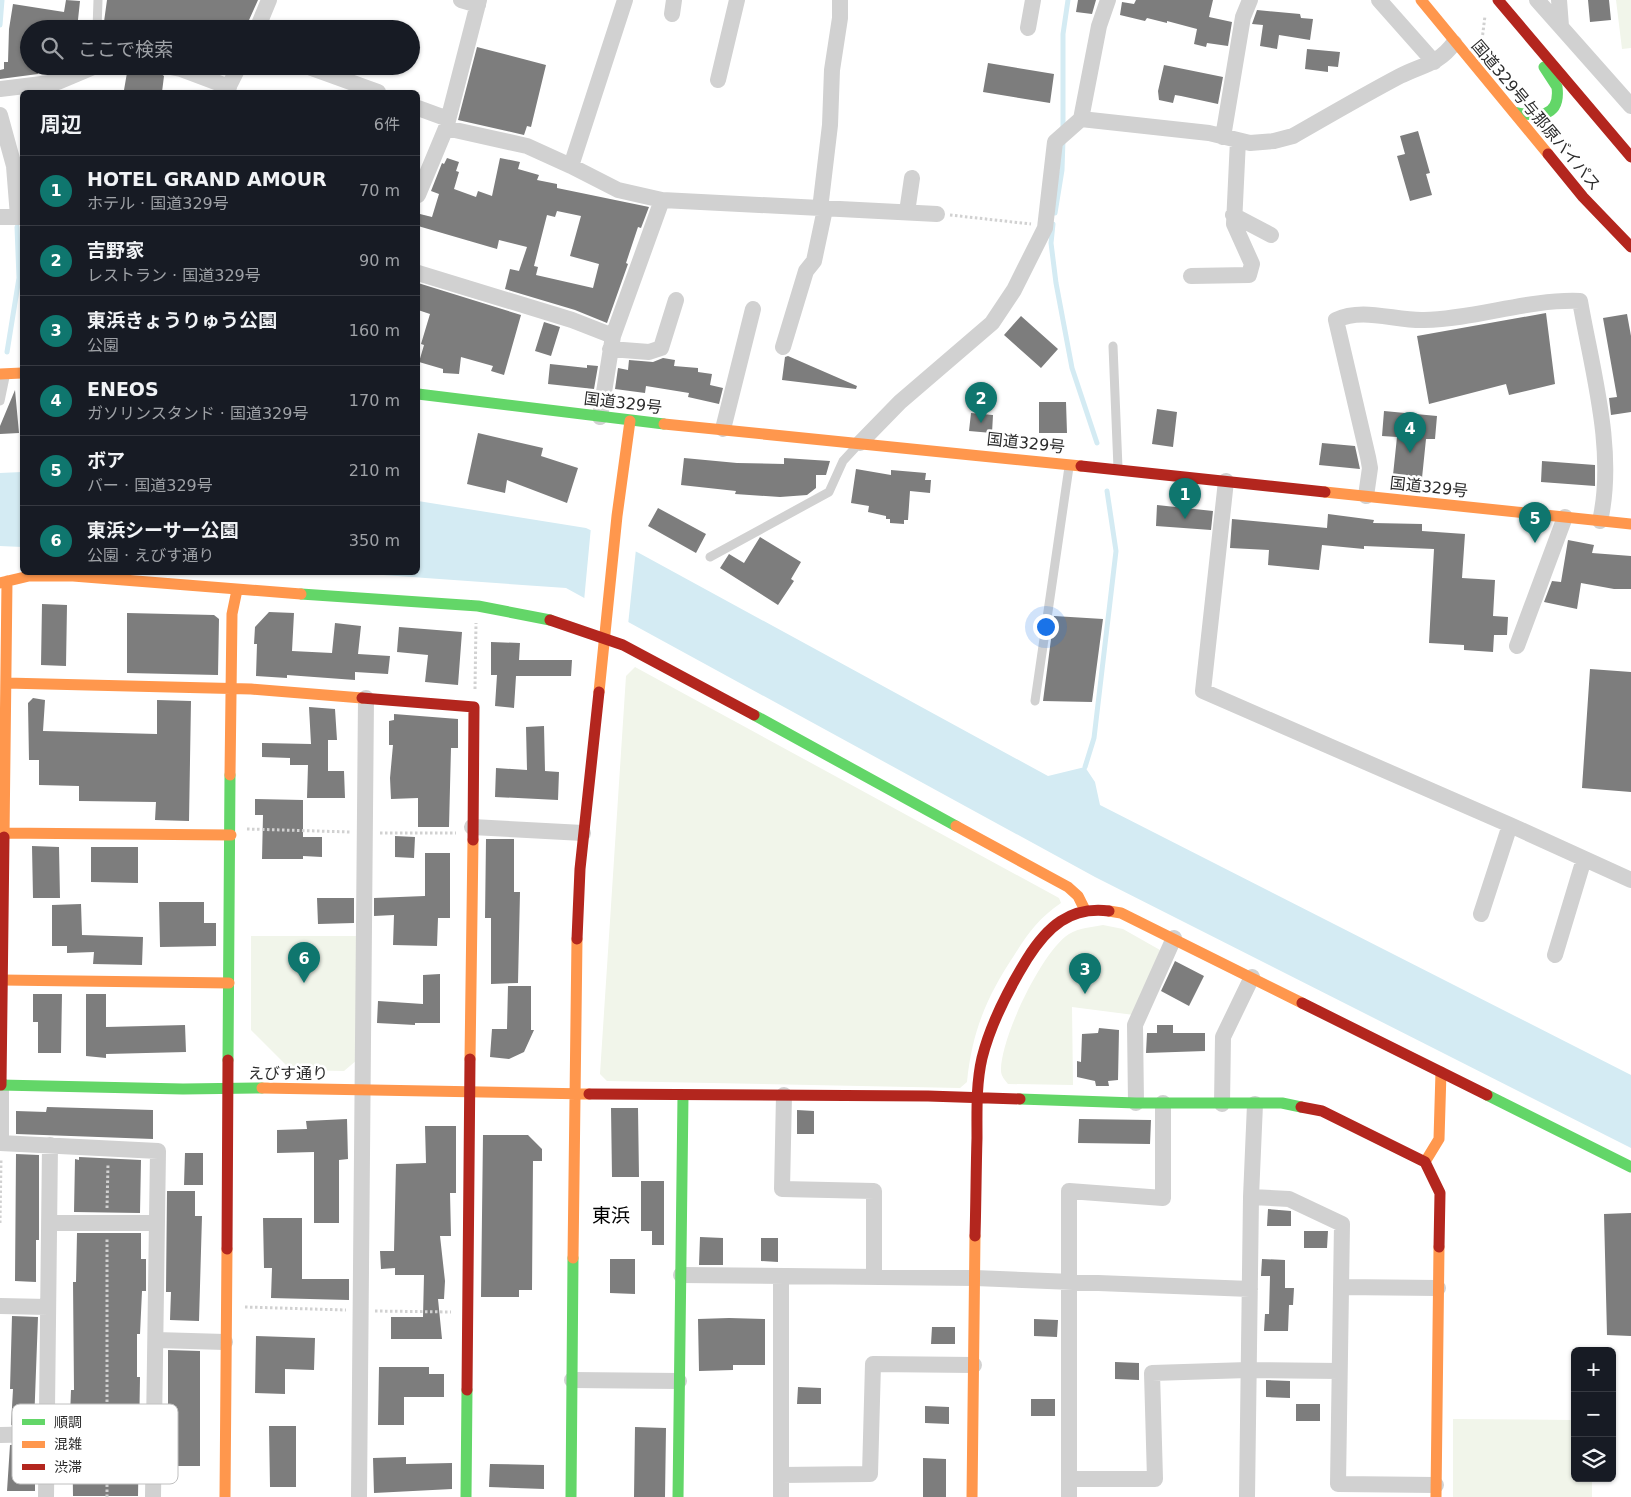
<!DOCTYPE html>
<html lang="ja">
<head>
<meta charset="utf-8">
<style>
  body { margin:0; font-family:"DejaVu Sans","Noto Sans JP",sans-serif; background:#20242c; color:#f1f3f6 }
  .controls { position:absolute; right:15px; bottom:15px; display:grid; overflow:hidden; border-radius:8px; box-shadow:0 1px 4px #0004 }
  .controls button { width:45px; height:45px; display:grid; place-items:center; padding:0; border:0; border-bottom:1px solid #363941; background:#171b24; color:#f1f3f6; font:25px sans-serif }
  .you { position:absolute; left:1045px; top:626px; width:18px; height:18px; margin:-12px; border:4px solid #fff; border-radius:50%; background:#1a73e8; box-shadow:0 0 0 8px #1a73e833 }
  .badge { display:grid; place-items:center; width:32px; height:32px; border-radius:50%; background:#0f766e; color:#fff; font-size:16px; font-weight:700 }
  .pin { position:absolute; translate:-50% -41px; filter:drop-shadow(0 1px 2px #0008) }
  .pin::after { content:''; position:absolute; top:26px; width:18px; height:15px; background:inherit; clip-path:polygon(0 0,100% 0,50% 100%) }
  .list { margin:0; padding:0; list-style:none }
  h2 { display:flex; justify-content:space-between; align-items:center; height:65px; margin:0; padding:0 20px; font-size:21px }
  h2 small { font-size:16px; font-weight:400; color:#9ea1a6 }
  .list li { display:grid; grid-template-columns:32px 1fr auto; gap:15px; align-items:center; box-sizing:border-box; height:70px; padding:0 20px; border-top:1px solid #363941 }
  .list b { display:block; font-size:19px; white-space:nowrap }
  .list p { margin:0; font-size:16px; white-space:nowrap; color:#9ea1a6 }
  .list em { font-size:16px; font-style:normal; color:#9ea1a6 }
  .icon { flex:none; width:28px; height:28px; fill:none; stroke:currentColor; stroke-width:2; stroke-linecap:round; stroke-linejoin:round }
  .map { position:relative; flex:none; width:1631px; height:1497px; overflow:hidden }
  .search { position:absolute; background:#171b24; box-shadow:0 1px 4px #0004; left:20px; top:20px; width:400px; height:55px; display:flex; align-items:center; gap:12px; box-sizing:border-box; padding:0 18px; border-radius:28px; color:#9ea1a6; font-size:19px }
  .panel { position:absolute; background:#171b24; box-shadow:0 1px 4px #0004; left:20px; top:90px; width:400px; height:485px; border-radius:8px }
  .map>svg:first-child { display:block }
  .green { fill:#f1f5ea }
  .water { fill:#d4ebf3 }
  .pier { fill:#fff }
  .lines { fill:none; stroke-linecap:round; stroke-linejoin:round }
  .stream { stroke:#d4ebf3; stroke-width:5 }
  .building { fill:#7d7d7d; fill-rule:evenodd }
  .path { stroke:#d1d1d1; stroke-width:3; stroke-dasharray:2.5 2.5; stroke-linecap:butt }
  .lane { stroke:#d1d1d1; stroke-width:9 }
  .street { stroke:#d1d1d1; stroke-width:16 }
  .fast { stroke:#63d668; stroke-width:11 }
  .slow { stroke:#ff974d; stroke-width:11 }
  .jam { stroke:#b3261e; stroke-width:11 }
  .labels { text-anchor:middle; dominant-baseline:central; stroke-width:5; stroke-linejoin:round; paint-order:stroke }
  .street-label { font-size:16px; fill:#2c2c2c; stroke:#fff }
  .quarter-label { font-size:19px; fill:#000; stroke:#fff }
  .key { fill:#fff; stroke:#c0c0c0; stroke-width:1 }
  .key-label { font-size:14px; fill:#2c2c2c }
</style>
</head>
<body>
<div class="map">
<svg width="1631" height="1497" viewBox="0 0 1631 1497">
  <rect width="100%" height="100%" fill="#fff"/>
  <path class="green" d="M1616 0H1631V48L1622 49Z
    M635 667 1059 898 1061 903C1040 917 1028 933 1015 954 987 996 972 1031 967 1082L960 1088 607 1081 600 1074 626 676Z
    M1103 925 1123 929 1160 950 1134 1015 1072 1007 1073 1085 1008 1084C1005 1080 1001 1076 1001 1071 1000 1039 1042 951 1069 934 1079 928 1092 927 1103 925Z
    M251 936H357V1060L344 1071 291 1070 251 1030Z
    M1453 1419 1575 1420V1478H1592V1497H1453Z"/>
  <path class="water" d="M22 472V547L0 546V473Z
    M418 501 586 528 639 553 1048 776 1085 767 1095 782 1100 805 1631 1075V1148L1095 877 566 588 355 573 418 572Z"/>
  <path class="pier" d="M591 527 636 549 628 625 584 601Z"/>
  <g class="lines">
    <path class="stream" d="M0 25 2 0
      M1063 132V34L1068 0
      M1055 213 1062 170 1063 140
      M1053 224 1051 243 1056 283 1072 368 1097 443
      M7 352 19 278 17 227
      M1085 767 1094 738 1116 551 1107 491"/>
  </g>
  <path class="building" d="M66 0 80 1 77 29H29L28 66H36L38 74 0 79V70L4 69V62H8L9 29 13 4 64 12Z
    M107 0H258L245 29H219L204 24 203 29 169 25 168 28 157 24 156 29H103Z
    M1078 0H1096L1092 14 1076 12Z
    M1136 0H1213L1209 17 1232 22 1228 46 1207 43 1206 47 1194 44 1197 29 1167 21V23L1147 18 1145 21 1120 15 1122 2 1134 4Z
    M1588 0H1609L1611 20 1590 22Z
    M1257 10 1300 14 1301 18 1313 19 1310 40 1279 35 1277 49 1260 46 1263 25 1252 24Z
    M477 47 546 65 531 127 527 126 524 135 458 120Z
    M1307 49 1340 52 1338 67 1328 66V72L1305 69Z
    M988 63 1054 74 1050 103 983 92Z
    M1164 65 1223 77 1218 104 1181 96 1175 95 1173 103 1159 100 1158 91Z
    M128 67 157 71 164 76 162 92 124 90Z
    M1418 131 1430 173 1426 174 1432 195 1410 201 1397 156 1405 154 1400 136Z
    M447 158 459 162 456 171 459 172 454 189 476 197 478 191 492 196 500 158 520 162 518 169 539 175 537 180 557 184V188L649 207 641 228 638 227 626 263 628 264 607 323 575 310 505 289 510 269 519 271 527 247 499 240 497 249 418 226 420 214 432 217 439 194 431 191 442 163 444 164ZM557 211 581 216 570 256 599 264 593 288 536 275 538 267 534 266 547 215 555 217Z
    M418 283 521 315 504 375 491 371 493 366 461 357 459 374 443 373V369L419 362 424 345 421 344 430 314 418 310Z
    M1546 313 1555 384 1509 395 1506 384 1429 404 1417 336Z
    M1627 314 1631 336V412L1611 415 1609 398 1617 397 1603 318Z
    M1021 316 1058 349 1041 368 1004 335Z
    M544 322 560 327 551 356 535 351Z
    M788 356 857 386 856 389 782 380 785 357Z
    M663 358 675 360 674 366 698 368V372L712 374 710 385 723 388 719 404 688 397 689 393 646 386 645 393 615 389 618 368 628 370 629 360 653 362Z
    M550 364 587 368V365L598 366 594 389 548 384Z
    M15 390 19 433 0 434V426Z
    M1039 402H1066L1067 433H1039Z
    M1157 409 1177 412 1173 447 1152 444Z
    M1384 411 1437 416 1435 439H1426L1422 478 1393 475 1397 437 1382 436Z
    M971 413 993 415 992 433 969 431Z
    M478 433 543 448 541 456 578 468 567 503 507 480 505 493 467 484Z
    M1322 443 1355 446 1360 469 1319 465Z
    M684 458 737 463 784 464V458L830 461 826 475H816V488L807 495 780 497 735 494 736 491 681 485Z
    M1542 461 1595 465V486L1541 482Z
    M856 469 891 475V470L926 473 925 480H931L930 493 910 491 908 520H904V524L890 523V519H886V516L868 512 869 506 851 503Z
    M1157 505 1213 511 1211 530 1156 526Z
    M658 508 706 534 696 553 648 526Z
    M1328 514 1374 520 1373 523 1422 524V531L1465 534 1462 578 1495 580 1493 616 1508 617 1507 635H1494L1493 652 1464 650V645L1429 643 1434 549 1364 546V549L1322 545 1319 570 1268 565 1269 550 1230 548 1232 519 1327 528Z
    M760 537 801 562 791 579 794 581 778 605 720 568 729 554 744 563Z
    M1568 540 1594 545 1592 553 1631 556V589H1614L1581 583 1577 609 1544 602 1552 581 1561 582Z
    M42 604 67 605 66 666 41 665Z
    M269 612 294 613 292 651 332 653 335 623 361 626 358 654 390 656 388 674 355 672V680L287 675V678L256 676 257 644H254L255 627Z
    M127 613 214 615 219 619 218 675 127 673Z
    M1054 616 1103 619 1092 702 1043 701Z
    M399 627 462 632 458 685 425 682 428 655 397 652Z
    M491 642 520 643 519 660H572L571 676H516L514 708 495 706 497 675H491Z
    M1590 669 1631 672V792L1582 788Z
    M33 698 45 700 43 731 157 734V700L191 701 189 821 155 820 156 802 79 801V786L39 785V760H29L28 703Z
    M309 707 335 709 337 740H328V771H344L345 798H307L308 765H290V758L262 757V743L311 744Z
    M394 714 458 719V748H451L449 827H418V798L391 799 390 778 393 745H389V721L394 720Z
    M544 726 545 771 559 772 558 800 495 797 496 768 527 770 526 727Z
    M255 799 303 800V837H322V857L303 856V859H262L263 815H255Z
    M395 836 415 837 414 858 395 857Z
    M486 839H514V892H520L518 983 491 984V918H485Z
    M32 846 59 847 60 898H33Z
    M91 847H138V883L91 882Z
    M425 853H450V918H438L437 946 393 945 394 915 374 916V898L425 896Z
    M317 898H354V923L318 924Z
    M159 902H204V923H216V946L160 947Z
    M81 904 82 935 143 937 142 965 93 964 94 952 67 953V946H52V905Z
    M1175 961 1204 976 1189 1006 1161 991Z
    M440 974V1023H415V1025L377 1023 378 1001 423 1004V975Z
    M508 986H531V1030H534L524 1052 509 1059 490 1057 492 1029H507Z
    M33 994H62L61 1053H38V1022H33Z
    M86 994H106V1027L185 1025 186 1052 106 1054V1058L86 1056Z
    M1157 1025H1173V1033H1205V1051L1146 1053 1147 1033H1157Z
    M1099 1028 1119 1030 1118 1080 1108 1081 1109 1086H1096L1095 1081 1077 1077V1061L1081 1062 1082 1034 1098 1033Z
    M47 1107 153 1110V1139L16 1134V1111L46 1112Z
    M611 1108H638L639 1177H612Z
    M797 1110 814 1111V1134H797Z
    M347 1119 348 1159 339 1160V1223H314V1152L277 1153V1130L307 1129 306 1121Z
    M1079 1119 1151 1120 1150 1144 1078 1143Z
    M425 1126H456V1193H450L451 1236H440L445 1281 444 1299H438L442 1339H391V1317H423L424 1275H395V1268L381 1269 380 1251H394L396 1164 426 1163Z
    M483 1135H528L542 1149V1161H533L532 1290H519V1297H481Z
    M185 1153H203V1185H184Z
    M16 1154 39 1155V1240H36V1282L15 1281Z
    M79 1157 141 1160 140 1213 74 1212 75 1159 79 1160Z
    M641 1181H664V1245H652V1231H641Z
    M167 1191H195V1216H202L199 1321 170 1320 171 1292H166Z
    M1268 1209 1291 1211V1226H1267Z
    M1631 1213V1336L1607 1335 1604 1214Z
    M263 1218H302V1279H349V1300L271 1298 272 1268H264Z
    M1304 1231H1328L1327 1248H1304Z
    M77 1233H141V1259H146V1291H142L140 1334H137V1377H140L138 1496H73L72 1429H64L65 1416H70L71 1390H74L73 1282H76Z
    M700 1237 723 1238V1265H699Z
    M761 1238H778V1262L761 1261Z
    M610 1259H635V1294L610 1293Z
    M1262 1259 1285 1260V1288H1294L1293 1305H1289L1288 1331H1264L1265 1314H1269L1270 1276H1261Z
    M12 1316 38 1317 34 1424 11 1425 13 1389H10Z
    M729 1318 765 1319V1365H733V1370L699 1371 698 1319Z
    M1034 1319 1058 1320 1057 1337 1034 1336Z
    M932 1327H955V1344H931Z
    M256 1336 315 1338 314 1370 285 1369V1394L255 1393Z
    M168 1350 200 1351V1466H168Z
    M1115 1362 1139 1363V1380L1115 1379Z
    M379 1367H429V1374H444V1397H404V1425H378Z
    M1266 1380 1290 1381V1398L1266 1397Z
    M798 1387 821 1388V1404H797Z
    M1031 1399H1055V1416H1031Z
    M1296 1404H1320V1421H1296Z
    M925 1406 949 1407V1424L925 1423Z
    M269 1426H296V1487H270Z
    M635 1427 666 1428 665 1497H634Z
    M35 1444V1491H7L10 1445Z
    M406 1457V1464L452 1463V1489L374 1493 373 1458Z
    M923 1458 946 1459V1497H923Z
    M490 1464 544 1465V1489L489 1487Z"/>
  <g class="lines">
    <path class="path" d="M1482 40 1485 16
      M950 215 1031 224
      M475 689 476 623
      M247 829 351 832
      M380 833H456
      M107 1208 108 1164
      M0 1223 1 1159
      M245 1307 346 1310
      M375 1311 451 1312
      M107 1497V1237"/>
    <path class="lane" d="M97 29 98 0
      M1113 346 1118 468
      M0 401 5 377
      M710 557 829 492 843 461 855 448
      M1035 701 1069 467"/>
    <path class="street" d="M461 0 478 5
      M625 0 571 166 618 190 662 200 937 214
      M1379 0 1434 62
      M1537 0 1631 106
      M1559 0 1561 26
      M672 14 674 0
      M1028 28 1033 0
      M257 29 269 0
      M165 66 181 69 229 87
      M306 66 378 92
      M718 80 737 0
      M0 89 58 82 96 66
      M226 92 239 66
      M418 108 448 119
      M0 115 14 166 18 216
      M1081 119 1209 133 1250 143 1274 141 1293 136C1328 116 1364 95 1400 76 1422 65 1439 64 1454 43
      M446 128 527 146 571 166
      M1223 137 1243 17 1250 0
      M418 195 446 128 479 0
      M820 209 830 125 832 70 840 18V0
      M907 212 912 178
      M1233 215 1271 235
      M0 217H22
      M418 273 572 320 613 336
      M1191 276 1249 275 1252 264 1234 224 1238 140
      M783 347 806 271 814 261 825 209
      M610 349 649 352 661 348 676 300
      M600 417 613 336 662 200
      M723 429 753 309
      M860 443 900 402 992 323 1014 290 1045 228 1055 142 1081 119 1099 26 1108 0
      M1226 481 1203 691 1510 825 1631 880
      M1366 496 1370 468 1368 457 1336 320C1363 307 1395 321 1424 320 1477 319 1527 299 1580 301 1592 370 1616 451 1600 521
      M1517 646 1565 517
      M472 827 583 833
      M1481 914 1510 825
      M1555 955 1584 859
      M1 1085V1143
      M784 1095 782 1189 874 1191V1277
      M1136 1103 1135 1025 1174 938
      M1222 1104 1223 1037 1252 977
      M0 1143 158 1151 153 1497
      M1251 1197 1289 1199 1342 1224 1338 1484 1436 1485
      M49 1223H157
      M681 1275 975 1278 1250 1289
      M1341 1287 1438 1288
      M0 1306 48 1307
      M156 1340 225 1342
      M572 1380 679 1381
      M0 1435 46 1434
      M781 1475 870 1474 873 1364 974 1365
      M1070 1479H1155L1152 1373 1248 1370 1339 1371
      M46 1497 50 1145
      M359 1497 366 698
      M781 1497V1278
      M1069 1497V1191L1163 1198V1103
      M1247 1497 1251 1197 1255 1104"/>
    <path class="fast" d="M1514 112C1536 117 1561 119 1557 87L1544 67
      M418 394 664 424
      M301 594 478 606 550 620
      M754 715 956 826
      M228 1060 230 775
      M0 1085 183 1089 262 1088
      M1487 1095 1631 1167
      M1020 1099 1136 1103H1282L1301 1107
      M466 1497 467 1390
      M571 1497 573 1258
      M678 1497 683 1096"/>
    <path class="slow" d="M1421 0 1548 154
      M0 374 22 373
      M664 424 1081 466
      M1325 492 1631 524
      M0 583 29 576H73L301 594
      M6 683 251 689 362 698
      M599 692 617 516 630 421
      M230 775 232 614 237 590
      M956 826 1068 887 1078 896 1085 910
      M0 833 231 835
      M4 837 7 581
      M1109 911 1121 913 1302 1003
      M2 980 229 983
      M470 1059 473 840
      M262 1088 589 1094
      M1425 1162 1439 1139 1441 1072
      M573 1258 577 939
      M225 1497 227 1249
      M972 1497 975 1236
      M1436 1497 1439 1247"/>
    <path class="jam" d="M1498 0 1631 157
      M1548 154 1583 197 1631 247
      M1081 466 1325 492
      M550 620 623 645 754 715
      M362 698 474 707 473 840
      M577 939 580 869 599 692
      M1302 1003 1487 1095
      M1 1085 4 837
      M589 1094 928 1096 1020 1099
      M1301 1107 1322 1111 1425 1162 1440 1193 1439 1247
      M975 1236C976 1204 976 1171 977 1138 977 1111 976 1084 982 1058 991 1022 1008 990 1027 959 1047 927 1070 906 1109 911
      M227 1249 228 1060
      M467 1390 470 1059"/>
  </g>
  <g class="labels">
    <g class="street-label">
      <text transform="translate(1536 115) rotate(50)">国道329号与那原バイパス</text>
      <text transform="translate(623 403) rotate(7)">国道329号</text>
      <text transform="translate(1026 443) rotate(6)">国道329号</text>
      <text transform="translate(1429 487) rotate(6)">国道329号</text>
      <text x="288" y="1073">えびす通り</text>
    </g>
    <g class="quarter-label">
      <text x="611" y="1215">東浜</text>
    </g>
  </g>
  <rect x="12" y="1404" width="166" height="80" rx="8" class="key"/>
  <rect x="22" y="1419" width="23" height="6" fill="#63d668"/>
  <rect x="22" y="1441" width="23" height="7" fill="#ff974d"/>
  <rect x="22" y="1464" width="23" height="6" fill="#b3261e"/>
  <g class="key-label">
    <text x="54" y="1427">順調</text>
    <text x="54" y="1449">混雑</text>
    <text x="54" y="1472">渋滞</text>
  </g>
</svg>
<div class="controls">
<button>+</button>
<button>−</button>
<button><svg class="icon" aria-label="layers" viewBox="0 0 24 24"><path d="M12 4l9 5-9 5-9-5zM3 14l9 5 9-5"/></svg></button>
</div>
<div class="you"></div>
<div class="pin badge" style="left:1185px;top:519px">1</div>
<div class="pin badge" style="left:981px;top:423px">2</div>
<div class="pin badge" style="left:1085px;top:994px">3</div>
<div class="pin badge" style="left:1410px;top:453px">4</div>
<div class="pin badge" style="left:1535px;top:543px">5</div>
<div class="pin badge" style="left:304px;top:983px">6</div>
<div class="search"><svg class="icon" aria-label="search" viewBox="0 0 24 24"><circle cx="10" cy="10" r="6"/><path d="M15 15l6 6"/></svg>ここで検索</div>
<section class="panel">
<h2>周辺<small>6件</small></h2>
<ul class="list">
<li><span class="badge">1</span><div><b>HOTEL GRAND AMOUR</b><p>ホテル · 国道329号</p></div><em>70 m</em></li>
<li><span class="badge">2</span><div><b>吉野家</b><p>レストラン · 国道329号</p></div><em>90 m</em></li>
<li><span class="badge">3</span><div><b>東浜きょうりゅう公園</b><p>公園</p></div><em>160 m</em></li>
<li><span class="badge">4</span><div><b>ENEOS</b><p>ガソリンスタンド · 国道329号</p></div><em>170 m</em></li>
<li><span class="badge">5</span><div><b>ボア</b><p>バー · 国道329号</p></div><em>210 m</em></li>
<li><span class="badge">6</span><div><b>東浜シーサー公園</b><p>公園 · えびす通り</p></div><em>350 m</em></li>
</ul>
</section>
</div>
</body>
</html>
